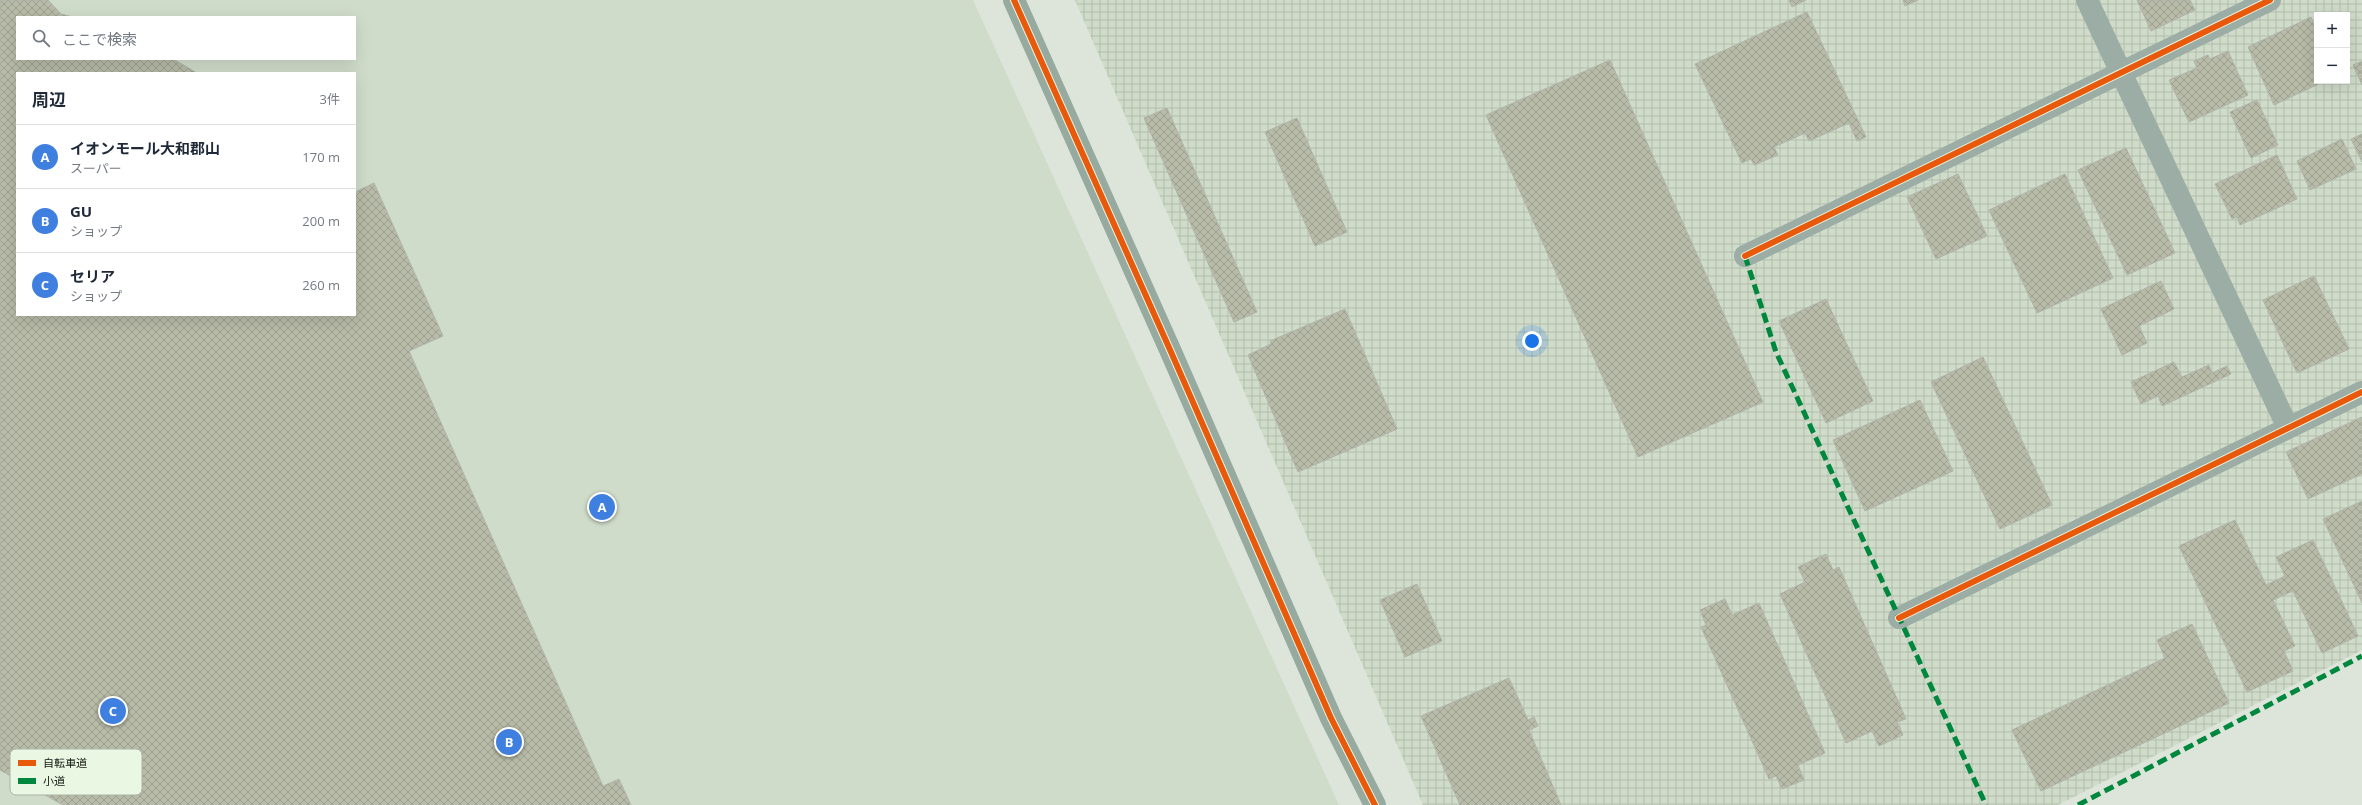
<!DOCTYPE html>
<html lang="ja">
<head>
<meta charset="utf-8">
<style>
  body { margin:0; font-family:"Open Sans","Noto Sans JP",sans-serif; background:#f2f2f3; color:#1f2937 }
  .controls { position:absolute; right:12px; top:12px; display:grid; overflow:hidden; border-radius:0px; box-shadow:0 4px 16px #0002 }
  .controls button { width:36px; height:36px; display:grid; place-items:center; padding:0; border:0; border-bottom:1px solid #e0e1e3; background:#fff; color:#1f2937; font:20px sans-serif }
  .you { position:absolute; left:1532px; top:341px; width:14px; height:14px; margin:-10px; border:3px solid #fff; border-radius:50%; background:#1a73e8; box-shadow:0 0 0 6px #1a73e833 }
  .badge { display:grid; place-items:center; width:26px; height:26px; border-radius:50%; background:#5a6057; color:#fff; font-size:13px; font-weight:700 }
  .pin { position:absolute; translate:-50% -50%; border:2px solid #fff; box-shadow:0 1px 4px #0006 }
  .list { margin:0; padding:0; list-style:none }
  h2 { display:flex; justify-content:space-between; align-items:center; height:52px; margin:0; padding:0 16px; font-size:17px }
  h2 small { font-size:13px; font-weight:400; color:#747a83 }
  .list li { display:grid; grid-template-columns:26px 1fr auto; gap:12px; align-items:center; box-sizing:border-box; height:64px; padding:0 16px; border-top:1px solid #e0e1e3 }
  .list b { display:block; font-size:15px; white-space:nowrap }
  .list p { margin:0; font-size:13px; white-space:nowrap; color:#747a83 }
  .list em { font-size:13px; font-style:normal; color:#747a83 }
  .icon { flex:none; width:22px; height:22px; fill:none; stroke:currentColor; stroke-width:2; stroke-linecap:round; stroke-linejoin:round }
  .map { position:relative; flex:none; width:2362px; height:805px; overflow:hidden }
  .search { position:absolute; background:#fff; box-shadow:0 4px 16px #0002; left:16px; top:16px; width:340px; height:44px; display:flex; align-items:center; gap:10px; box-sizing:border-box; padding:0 14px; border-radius:0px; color:#747a83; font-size:15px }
  .panel { position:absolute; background:#fff; box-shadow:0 4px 16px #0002; left:16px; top:72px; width:340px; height:244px; border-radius:0px }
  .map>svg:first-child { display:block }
  .built { fill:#d0dcca; fill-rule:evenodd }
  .industrial { fill:url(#industrial-grid); fill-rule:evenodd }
  .building { fill:url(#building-cross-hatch); stroke:#b0b4ab }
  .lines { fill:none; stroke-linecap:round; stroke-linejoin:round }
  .street { stroke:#9bada4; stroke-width:22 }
  .secondary { stroke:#96aa9f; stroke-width:22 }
  .quiet { stroke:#00873e; stroke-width:5; stroke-dasharray:10 5; stroke-linecap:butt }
  .cycleway-casing { stroke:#e9f7e3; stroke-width:8 }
  .cycleway { stroke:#e8590c; stroke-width:6 }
  .key { fill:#e9f7e3; stroke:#a9b4a4; stroke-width:1 }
  .key-label { font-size:11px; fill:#131811 }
</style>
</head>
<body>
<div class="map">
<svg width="2362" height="805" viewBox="0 0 2362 805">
  <defs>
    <pattern id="industrial-grid" width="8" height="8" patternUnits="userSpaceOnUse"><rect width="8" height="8" fill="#d0dcca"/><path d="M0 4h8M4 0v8" fill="none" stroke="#b2bcac"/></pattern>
    <pattern id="building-cross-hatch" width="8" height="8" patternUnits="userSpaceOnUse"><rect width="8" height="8" fill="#b7bba7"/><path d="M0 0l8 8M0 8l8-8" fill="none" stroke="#9ca08f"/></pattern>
  </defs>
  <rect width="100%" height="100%" fill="#dde5da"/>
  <path class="built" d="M0 0H973L1339 805H0ZM17 17H355V59H17ZM17 73H355V315H17Z"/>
  <path class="industrial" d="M1075 0H2362V650L2058 805H1423ZM2317 15H2347V81H2317Z"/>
  <path class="building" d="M0 0H48L61 14 73 17H17V59H173L197 73H17V315H355V192L374 183 443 336 409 351 603 786 619 779 631 805H63L0 770Z
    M1789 0H1806L1792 7Z
    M1903 0H1918L1905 6Z
    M2137 0H2190L2195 10 2151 31Z
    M1807 12 1866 137 1857 141 1849 123 1809 141 1805 133 1774 147 1778 155 1754 165 1751 159 1742 163 1695 64Z
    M2311 17 2317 30V81H2325L2274 105 2248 47Z
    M2228 51 2248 95 2189 122 2169 80 2197 68 2194 61 2208 55 2210 59Z
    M1610 60 1763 402 1638 457 1486 115Z
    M2362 61V85L2353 65Z
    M2257 100 2278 145 2251 158 2230 112Z
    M1167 108 1257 312 1234 322 1144 118Z
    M1297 118 1347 232 1315 246 1265 132Z
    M2362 134V162L2351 139Z
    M2342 139 2356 169 2310 190 2297 161Z
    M2126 148 2175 253 2127 275 2078 170Z
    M2277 155 2297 199 2240 225 2237 217 2232 219 2215 184Z
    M1958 174 1987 236 1936 259 1907 197Z
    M2065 174 2113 278 2037 313 1989 210Z
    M2314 276 2349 349 2297 373 2263 300Z
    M2161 281 2174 309 2139 326 2147 343 2122 355 2101 309Z
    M1826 299 1873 401 1826 423 1779 321Z
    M1345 309 1397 429 1298 472 1248 355 1271 344 1270 341Z
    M1983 357 2052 505 2000 529 1931 382Z
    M2174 362 2182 377 2209 365 2212 373 2227 366 2231 374 2162 406 2158 396 2141 404 2131 382Z
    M1920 400 1953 471 1865 511 1833 440Z
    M2362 417V474L2308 499 2286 452Z
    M2362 501V603L2323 519Z
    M2235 520 2266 585 2285 576 2276 557 2313 540 2358 636 2322 653 2293 591 2273 600 2295 646 2284 651 2293 671 2247 692 2179 546Z
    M1826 554 1833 570 1839 567 1906 719 1897 722 1903 735 1879 746 1872 731 1846 743 1780 594 1805 582 1798 567Z
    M1417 584 1442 641 1405 657 1380 600Z
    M1725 599 1732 615 1759 603 1825 753 1798 765 1804 780 1782 789 1776 776 1769 779 1701 627 1706 625 1700 610Z
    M2192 624 2229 703 2041 791 2012 730 2165 658 2157 640Z
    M1509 678 1528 720 1534 717 1538 726 1529 730 1561 805H1460L1421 716Z"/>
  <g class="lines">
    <path class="street" d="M2087 0 2288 428
      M1745 256 2270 0
      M1899 618 2362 392"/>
    <path class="secondary" d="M1014 0 1171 352 1331 718 1375 805"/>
    <path class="quiet" d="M1745 256 1776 352 1986 805
      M2078 805 2362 656"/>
    <g class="cycleway-casing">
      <path id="cycleway" d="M1014 0 1171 352 1331 718 1375 805
        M1745 256 2270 0
        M1899 618 2362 392"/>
    </g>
    <use href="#cycleway" class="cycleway"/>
  </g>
  <rect x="10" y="749" width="132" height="46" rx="6" class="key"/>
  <rect x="18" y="760" width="18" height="6" fill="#e8590c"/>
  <rect x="18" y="778" width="18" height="6" fill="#00873e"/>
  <g class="key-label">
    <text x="43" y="767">自転車道</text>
    <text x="43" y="785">小道</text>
  </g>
</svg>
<div class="controls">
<button>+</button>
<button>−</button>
</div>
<div class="you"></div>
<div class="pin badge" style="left:602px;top:507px;background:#3f7fe0">A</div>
<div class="pin badge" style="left:509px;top:742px;background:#3f7fe0">B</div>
<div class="pin badge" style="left:113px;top:711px;background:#3f7fe0">C</div>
<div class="search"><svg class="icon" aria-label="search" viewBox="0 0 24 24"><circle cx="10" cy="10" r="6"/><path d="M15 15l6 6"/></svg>ここで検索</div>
<section class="panel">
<h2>周辺<small>3件</small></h2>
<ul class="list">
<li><span class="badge" style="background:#3f7fe0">A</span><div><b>イオンモール大和郡山</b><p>スーパー</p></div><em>170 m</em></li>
<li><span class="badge" style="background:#3f7fe0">B</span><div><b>GU</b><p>ショップ</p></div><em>200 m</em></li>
<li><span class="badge" style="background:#3f7fe0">C</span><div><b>セリア</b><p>ショップ</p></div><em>260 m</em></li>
</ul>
</section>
</div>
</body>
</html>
